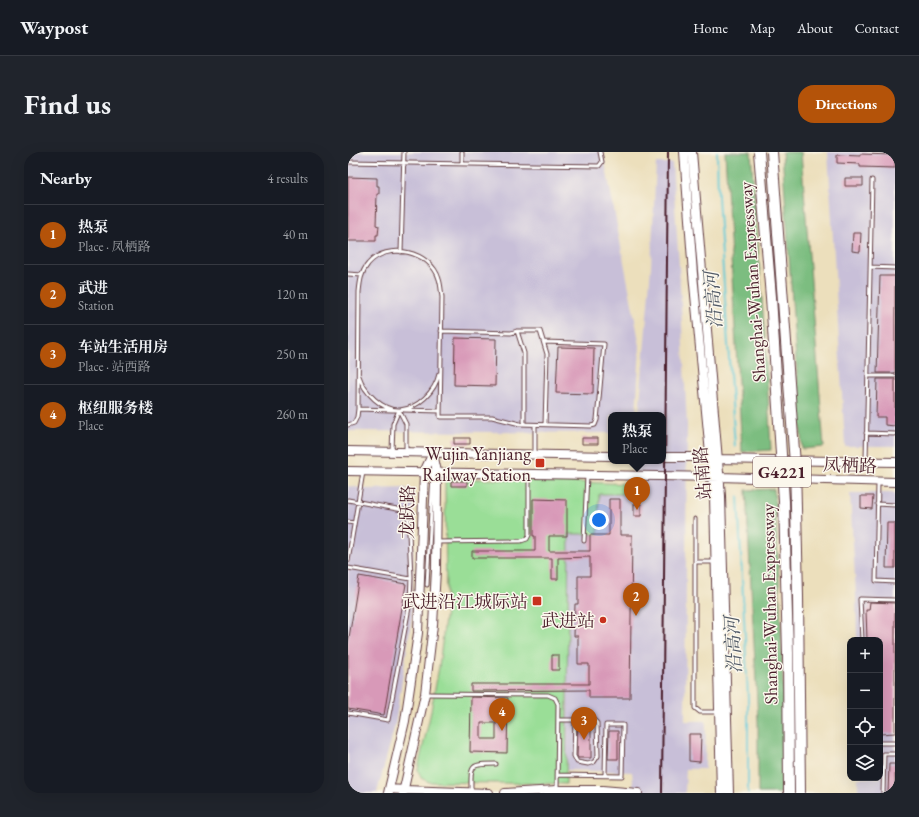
<!DOCTYPE html>
<html lang="en">
<head>
<meta charset="utf-8">
<style>
  body { margin:0; font-family:"EB Garamond","Noto Serif SC",serif; background:#20242c; color:#f1f3f6 }
  .controls { position:absolute; right:12px; bottom:12px; display:grid; overflow:hidden; border-radius:8px; box-shadow:0 4px 16px #0002 }
  .controls button { width:36px; height:36px; display:grid; place-items:center; padding:0; border:0; border-bottom:1px solid #363941; background:#171b24; color:#f1f3f6; font:20px sans-serif }
  .you { position:absolute; left:251px; top:368px; width:14px; height:14px; margin:-10px; border:3px solid #fff; border-radius:50%; background:#1a73e8; box-shadow:0 0 0 6px #1a73e833 }
  .badge { display:grid; place-items:center; width:26px; height:26px; border-radius:50%; background:#b45309; color:#fff; font-size:13px; font-weight:700 }
  .pin { position:absolute; translate:-50% -33px; filter:drop-shadow(0 1px 2px #0008) }
  .pin::after { content:''; position:absolute; top:21px; width:14px; height:12px; background:inherit; clip-path:polygon(0 0,100% 0,50% 100%) }
  .popup { position:absolute; left:260px; top:260px; width:58px; height:52px; box-sizing:border-box; display:grid; place-content:center; border-radius:8px; background:#171b24; filter:drop-shadow(0 1px 3px #0005); font-size:13px; white-space:nowrap; color:#9ea1a6 }
  .popup b { font-size:15px; color:#f1f3f6 }
  .popup::after { content:''; position:absolute; left:50%; top:100%; margin-left:-8px; border:8px solid transparent; border-top-color:#171b24 }
  .list { margin:0; padding:0; list-style:none }
  h2 { display:flex; justify-content:space-between; align-items:center; height:52px; margin:0; padding:0 16px; font-size:17px }
  h2 small { font-size:13px; font-weight:400; color:#9ea1a6 }
  .list li { display:grid; grid-template-columns:26px 1fr auto; gap:12px; align-items:center; box-sizing:border-box; height:60px; padding:0 16px; border-top:1px solid #363941 }
  .list b { display:block; font-size:15px; white-space:nowrap }
  .list p { margin:0; font-size:13px; white-space:nowrap; color:#9ea1a6 }
  .list em { font-size:13px; font-style:normal; color:#9ea1a6 }
  .icon { flex:none; width:22px; height:22px; fill:none; stroke:currentColor; stroke-width:2; stroke-linecap:round; stroke-linejoin:round }
  .map { position:relative; flex:none; width:547px; height:641px; overflow:hidden; border-radius:16px }
  header { display:flex; align-items:center; gap:24px; box-sizing:border-box; height:56px; padding:0 20px; background:#171b24; border-bottom:1px solid #363941 }
  header strong { font-size:19px }
  nav { display:flex; gap:22px; margin-inline-start:auto; font-size:14px }
  .intro { display:flex; align-items:center; justify-content:space-between; box-sizing:border-box; height:96px; padding:0 24px }
  h1 { margin:0; font-size:28px }
  .button { padding:10px 18px; border-radius:16px; background:#b45309; color:#fff; font-size:14px; font-weight:700 }
  main { display:flex; gap:24px; padding:0 24px }
  aside { flex:1; background:#171b24; border-radius:16px; box-shadow:0 4px 16px #0002 }
  .map>svg:first-child { display:block }
  .industrial { fill:#c8bfd8 }
  .green { fill:#9ade97; stroke:#727e61 }
  .forest { fill:#7bbd80; stroke:#626e56 }
  .lines { fill:none; stroke-linecap:round; stroke-linejoin:round }
  .stream { stroke:#5dc9d6; stroke-width:2 }
  .building { fill:#d899b8; fill-rule:evenodd }
  .lane-casing { stroke:#623c41; stroke-width:5 }
  .secondary-casing { stroke:#623c41; stroke-width:10 }
  .lane { stroke:#fff; stroke-width:3 }
  .secondary { stroke:#fff; stroke-width:8 }
  .rail { stroke:#4a1f2b; stroke-width:2 }
  .highway-bridge-casing { stroke:#623c41; stroke-width:12; stroke-linecap:butt }
  .highway-bridge { stroke:#fff; stroke-width:10 }
  .poi-dot { fill:#c8321e; stroke:#fbf7ec; stroke-width:1.5 }
  .labels { text-anchor:middle; dominant-baseline:central; stroke-width:3; stroke-linejoin:round; paint-order:stroke }
  .shield { fill:#fbf7ec; stroke:#7f6065; stroke-width:1 }
  .shield-label { font-size:17px; font-weight:bold; fill:#4a1f2b }
  .street-label { font-size:18px; fill:#4a1f2b; stroke:#fbf7ec }
  .poi-label { font-size:18px; fill:#4a1f2b; stroke:#fbf7ec; text-anchor:end }
  .water-label { font-size:19px; font-style:italic; fill:#515a67; stroke:#fbf7ec }
</style>
</head>
<body>
<header>
<strong>Waypost</strong>
<nav><a>Home</a><a>Map</a><a>About</a><a>Contact</a></nav>
</header>
<div class="intro"><h1>Find us</h1><a class="button">Directions</a></div>
<main>
<aside>
<h2>Nearby<small>4 results</small></h2>
<ul class="list">
<li><span class="badge">1</span><div><b>热泵</b><p>Place · 凤栖路</p></div><em>40 m</em></li>
<li><span class="badge">2</span><div><b>武进</b><p>Station</p></div><em>120 m</em></li>
<li><span class="badge">3</span><div><b>车站生活用房</b><p>Place · 站西路</p></div><em>250 m</em></li>
<li><span class="badge">4</span><div><b>枢纽服务楼</b><p>Place</p></div><em>260 m</em></li>
</ul>
</aside>
<div class="map">
<svg width="547" height="641" viewBox="0 0 547 641">
  <rect width="100%" height="100%" fill="#fbf7ec"/>
  <filter id="ink" filterUnits="userSpaceOnUse"><feTurbulence type="fractalNoise" baseFrequency=".025" numOctaves="2"/><feDisplacementMap in="SourceGraphic" scale="8" xChannelSelector="R" yChannelSelector="G"/><feConvolveMatrix kernelMatrix="1 2 1 2 8 2 1 2 1" color-interpolation-filters="sRGB"/></filter>
  <filter id="wash" filterUnits="userSpaceOnUse"><feTurbulence type="fractalNoise" baseFrequency=".012" numOctaves="4" result="noise"/><feDisplacementMap in="SourceGraphic" scale="16" xChannelSelector="R" yChannelSelector="G"/><feGaussianBlur stdDeviation="0.9" result="paint"/><feColorMatrix in="noise" values="0 0 0 0 0 0 0 0 0 0 0 0 0 0 0 0 0 1.4 0 .05"/><feComposite in="paint" operator="in"/></filter>
  <g filter="url(#wash)">
    <rect width="100%" height="100%" fill="#ecdfbc"/>
    <path class="industrial" d="M0 0H255L292 194 288 263H263V281L0 279Z
      M480 0H547V294H497Z
      M308 11H324L331 113 339 273 337 569H358L357 617H338L337 641H286L284 620 219 618 221 382 251 342H287L288 309H315V263H291L303 114Z
      M0 334 19 337 58 336 66 343 64 465 47 573 29 641H0Z
      M502 341H547V641H510V626H532V488H509L508 443Z"/>
    <path class="green" d="M100 326 287 332V342H251L250 382H221L218 632 81 630 73 626 70 618 72 607 82 564 91 515 98 459 97 330Z"/>
    <path class="forest" d="M377 0H403L417 187 423 298 394 300Z
      M434 0H453L476 295 454 297Z
      M426 337C432 438 437 540 436 641H410V569L398 338Z"/>
    <g class="lines">
      <path class="stream" d="M369 0 370 45 387 295
        M390 344 400 546V641"/>
    </g>
    <g id="blocks">
      <path class="building" d="M512 2 547 3V16L512 15V12L489 11V3L512 4Z
        M0 25 29 26V34H31V42H29L28 73 31 74 30 83H28V89H0Z
        M497 26H515V34H497Z
        M505 81H513L512 100 504 99Z
        M532 124H547V221H529Z
        M107 186 148 187 147 234 106 233Z
        M210 195 246 196 245 242 208 241Z
        M529 227H547V274L537 273V265H528Z
        M106 286H122V292H106Z
        M234 286H250V292H234Z
        M103 329H119V334H103Z
        M513 344H525L524 357 513 356Z
        M185 347 219 348V384H201V399H242V383H261V347H272V383H284L282 546H241V538L123 539V532H241V512H230V484H226L227 452H230V424H242V405L210 406V427H204V406H124V399H187V384H185Z
        M286 352H293V364H286Z
        M539 371H547V416H538Z
        M11 424 58 432 36 563 0 557V492Z
        M522 450 547 451V581L532 582V488H519L518 458H521Z
        M204 503H211V518H204Z
        M123 545 160 546 159 601 122 600ZM133 571H148V587H133Z
        M230 571H243V606H230L229 604Z
        M261 579H270V607H260Z
        M341 582H353L352 610 341 609Z
        M541 612H547V641H540Z"/>
    </g>
  </g>
  <g filter="url(#ink)">
    <use href="#blocks" fill-opacity="0" stroke="#623c41" stroke-width="1"/>
    <g class="lines">
      <g class="lane-casing">
        <path id="lane" d="M0 10 251 14 254 10 252 0
          M114 12V0
          M53 100 56 0
          M522 115 547 116
          M0 122 14 123
          M93 179 163 181 169 179
          M11 224C16 240 34 259 52 258 70 256 87 240 91 222
          M520 224H547
          M10 257 44 258
          M51 258 58 272V299
          M56 258 92 259
          M176 272V201L169 179H192L199 202 197 273
          M0 273 6 271 9 265 10 257 11 140C12 130 13 120 20 112 39 89 83 99 91 127 93 133 93 139 94 145L92 265H144L172 272 243 274 247 273 249 268 256 192 196 190
          M187 273V301
          M518 281 547 282
          M44 299 45 272 51 258
          M518 308 524 28
          M530 331 528 429 547 430
          M0 348 60 359 63 425 62 450 40 568 0 561
          M529 352 547 353
          M347 367V556L352 560H371
          M0 370 6 371
          M236 389 239 323
          M89 390 173 389 179 387 181 383V322
          M0 409 15 320
          M347 410H366
          M0 416 63 427
          M79 433 85 321
          M514 488 512 447 547 448
          M78 542 200 543 207 546 210 552 209 638
          M210 568H246L249 571 250 604 246 610 240 612 229 610 226 604 227 568
          M532 591H547
          M209 623 274 624 275 573H258L257 623
          M123 639C123 613 121 612 148 612
          M535 641 536 602H547"/>
      </g>
      <g class="secondary-casing">
        <path id="secondary" d="M336 0 345 122 366 344 373 641
          M344 0 373 344 381 641
          M0 299 263 304
          M315 305H362L369 307 547 310
          M0 319 372 325 547 330
          M42 637 56 638 141 641
          M40 641 57 569 70 481 76 320 85 301
          M55 641 77 542 85 473 88 418 89 332V320L85 301
          M157 641 209 638H254L290 641"/>
      </g>
      <use href="#lane" class="lane"/>
      <use href="#secondary" class="secondary"/>
      <path class="rail" d="M314 641 320 0"/>
      <g class="highway-bridge-casing">
        <path id="highway-bridge" d="M411 0 423 145 436 349 440 501 441 641
          M424 0 447 312 450 444 452 641"/>
      </g>
      <use href="#highway-bridge" class="highway-bridge"/>
    </g>
  </g>
  <g class="poi-dot">
    <rect x="187" y="306" width="10" height="10" rx="2"/>
    <rect x="184" y="444" width="10" height="10" rx="2"/>
    <circle cx="255" cy="468" r="4"/>
  </g>
  <g class="labels">
    <rect class="shield" x="405" y="305" width="58" height="30" rx="3"/>
    <g class="shield-label">
      <text x="434" y="320">G4221</text>
    </g>
    <g class="street-label">
      <text transform="translate(404 130) rotate(-94)">Shanghai-Wuhan Expressway</text>
      <text transform="translate(502 313) rotate(2)">凤栖路</text>
      <text transform="translate(354 321) rotate(-95)">站南路</text>
      <text transform="translate(59 360) rotate(-89)">龙跃路</text>
      <text transform="translate(421 452) rotate(-91)">Shanghai-Wuhan Expressway</text>
    </g>
    <g class="poi-label">
      <text x="183" y="301">Wujin Yanjiang<tspan x="183" dy="21">Railway Station</tspan></text>
      <text x="180" y="449">武进沿江城际站</text>
      <text x="247" y="468">武进站</text>
    </g>
    <g class="water-label">
      <text transform="translate(365 148) rotate(-94)">沿高河</text>
      <text transform="translate(385 493) rotate(-93)">沿高河</text>
    </g>
  </g>
</svg>
<div class="controls">
<button>+</button>
<button>−</button>
<button><svg class="icon" aria-label="locate" viewBox="0 0 24 24"><circle cx="12" cy="12" r="6"/><path d="M12 2v4M12 18v4M2 12h4M18 12h4"/></svg></button>
<button><svg class="icon" aria-label="layers" viewBox="0 0 24 24"><path d="M12 4l9 5-9 5-9-5zM3 14l9 5 9-5"/></svg></button>
</div>
<div class="you"></div>
<div class="pin badge" style="left:289px;top:358px">1</div>
<div class="popup"><b>热泵</b>Place</div>
<div class="pin badge" style="left:288px;top:464px">2</div>
<div class="pin badge" style="left:236px;top:588px">3</div>
<div class="pin badge" style="left:154px;top:579px">4</div>
</div>
</main>
</body>
</html>
